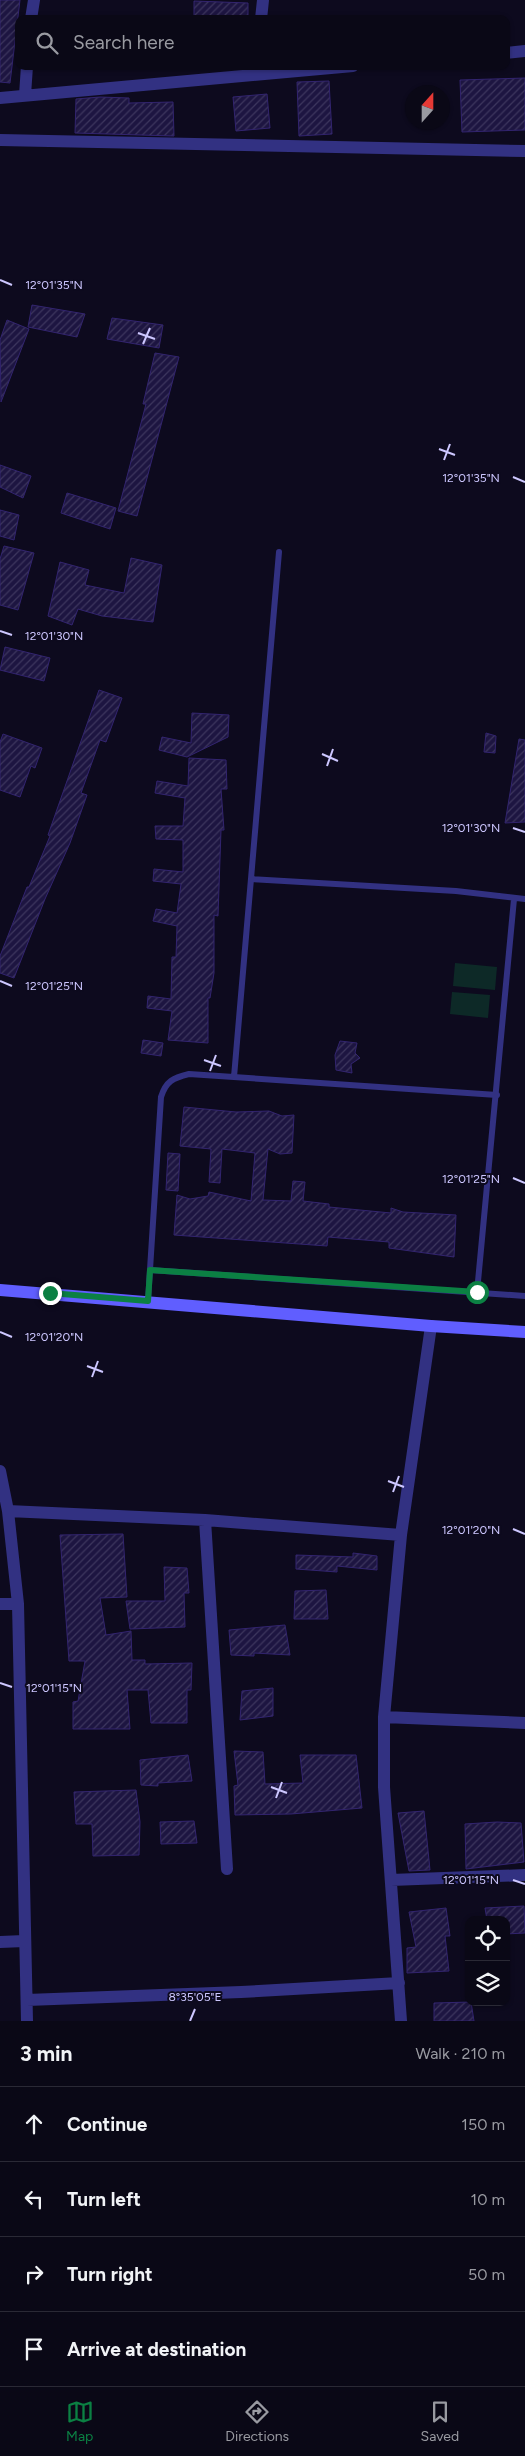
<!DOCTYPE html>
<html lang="en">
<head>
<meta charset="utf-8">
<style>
  body { margin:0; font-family:Figtree,sans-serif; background:#13111f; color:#f1f3f6 }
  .controls { position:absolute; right:15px; bottom:15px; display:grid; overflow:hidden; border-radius:10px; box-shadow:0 1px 4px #0004 }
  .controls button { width:45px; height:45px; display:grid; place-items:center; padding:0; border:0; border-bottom:1px solid #2a2935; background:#0a0816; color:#f1f3f6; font:25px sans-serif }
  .compass { position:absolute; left:405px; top:85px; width:45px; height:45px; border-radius:50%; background:#0a0816; box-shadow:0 1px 4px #0004; rotate:21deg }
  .stop { position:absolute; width:15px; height:15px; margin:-11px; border:4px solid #0b8043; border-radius:50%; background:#fff }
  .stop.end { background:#0b8043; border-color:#fff; box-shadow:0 1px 5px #0008 }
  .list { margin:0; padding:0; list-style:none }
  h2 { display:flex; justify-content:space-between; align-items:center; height:65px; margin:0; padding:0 20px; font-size:21px }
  h2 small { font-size:16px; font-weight:400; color:#999aa1 }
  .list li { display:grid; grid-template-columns:32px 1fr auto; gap:15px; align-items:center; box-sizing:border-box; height:75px; padding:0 20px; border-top:1px solid #2a2935 }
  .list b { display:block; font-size:19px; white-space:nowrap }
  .list em { font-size:16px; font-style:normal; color:#999aa1 }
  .icon { flex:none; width:28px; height:28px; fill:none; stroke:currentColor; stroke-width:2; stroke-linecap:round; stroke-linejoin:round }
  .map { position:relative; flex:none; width:525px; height:2021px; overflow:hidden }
  .search { position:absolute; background:#0a0816; box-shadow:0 1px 4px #0004; left:15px; right:15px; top:15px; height:55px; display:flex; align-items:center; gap:12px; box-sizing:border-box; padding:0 18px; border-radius:10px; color:#999aa1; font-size:19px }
  .sheet { height:365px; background:#0a0816 }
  nav { display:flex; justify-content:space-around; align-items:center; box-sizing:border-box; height:70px; border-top:1px solid #2a2935; background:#0a0816; font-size:14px; color:#999aa1 }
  nav a { display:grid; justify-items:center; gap:2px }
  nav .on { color:#0b8043 }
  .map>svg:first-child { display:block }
  .grass { fill:#0d2927 }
  .building { fill:url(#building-hatch); stroke:#32246f }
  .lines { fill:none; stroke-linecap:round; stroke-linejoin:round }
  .lane { stroke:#323182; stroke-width:6 }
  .street { stroke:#323182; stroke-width:12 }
  .secondary { stroke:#605eff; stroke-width:12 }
  .route { stroke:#0b8043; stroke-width:6 }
  .ticks { fill:none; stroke:#cdc7ff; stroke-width:2 }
  .ticks-label { font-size:12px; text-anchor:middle; fill:#cdc7ff; stroke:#0d0a1e; stroke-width:4; stroke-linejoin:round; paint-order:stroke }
</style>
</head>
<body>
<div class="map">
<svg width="525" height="2021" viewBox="0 0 525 2021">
  <defs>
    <pattern id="building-hatch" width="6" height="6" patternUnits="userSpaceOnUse" patternTransform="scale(1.25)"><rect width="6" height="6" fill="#1d1541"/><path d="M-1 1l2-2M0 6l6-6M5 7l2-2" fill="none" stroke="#3d365e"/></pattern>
  </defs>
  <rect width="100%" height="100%" fill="#0d0a1e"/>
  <path class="grass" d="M455 963 497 967 495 990 453 986Z
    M452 992 490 995 488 1018 450 1014Z"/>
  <path class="building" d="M0 0H20L10 83 0 82Z
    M194 1 248 3V19H194Z
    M525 78V130L462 132 460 80Z
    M329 81 332 134 299 136 297 82Z
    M267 94 270 128 236 131 233 97Z
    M100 97 129 98V103L173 102 174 136 75 133 76 99Z
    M32 305 85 314 77 337 28 327Z
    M112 318 163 325 159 348 107 339Z
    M7 320 29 329 1 402 0 340Z
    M155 353 179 357 137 516 118 511 146 404H143Z
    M0 465 31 476 23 498 0 487Z
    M67 493 116 508 110 529 61 513Z
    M0 510 19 515 14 540 0 536Z
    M4 546 34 553 18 610 0 605V559Z
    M131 558 162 565 153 622 102 616 78 609 72 625 48 616 60 562 89 570 85 585 124 593Z
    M5 647 50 658 44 681 0 670Z
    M99 690 122 698 106 742 100 740 81 793 87 795 70 843 45 899 14 978 0 973V956L27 887H29L50 836 48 835Z
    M192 713 229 715 228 737 187 757 159 750 162 737 191 743Z
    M486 733 496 736 495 753 484 752Z
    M3 734 42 748 35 768 31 766 20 797 0 790V742Z
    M519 739 525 740V822L505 823Z
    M189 758 226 760 227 789H221L224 830H221L218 916 214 915V973L210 998H208V1043L168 1040 172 1011 147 1008 148 996 171 999 172 957H176L177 926 153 921 156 909 177 913 181 884 153 881 154 869 183 872V840L156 839 155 826H183L185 798 155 793 157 781 188 786Z
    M143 1040 163 1043 161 1056 141 1053Z
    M340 1041 357 1043 355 1053 360 1058 351 1064 352 1073 336 1070 335 1055Z
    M184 1107 236 1112 269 1111 282 1116 294 1115 292 1153 280 1154 268 1149 263 1200 291 1201 293 1181 305 1182 303 1201 329 1204V1207L391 1213V1208L403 1212 456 1215 454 1257 389 1248V1242L328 1237 327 1246 174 1235 177 1195 190 1199 208 1196 209 1192 251 1201 255 1153 222 1149 220 1183 209 1182 211 1149 180 1146Z
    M168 1153 180 1154 178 1191 166 1190Z
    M123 1534 127 1597 100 1598 106 1635 131 1631 132 1660H145V1664L192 1663 191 1690H187V1723H151L148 1690H127L130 1729H73V1702L78 1701 85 1661H69L60 1535Z
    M353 1553 377 1556V1570L337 1566V1572L296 1569V1555L353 1557Z
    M164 1567 187 1568 189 1593H184L185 1627 130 1629 126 1601H165Z
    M326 1590 328 1619H294L295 1591Z
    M285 1625 290 1655 254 1653V1656L231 1655 229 1630Z
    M273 1688V1716L240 1720 242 1691Z
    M234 1751 263 1752 265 1784 303 1783 300 1755H356L362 1808 291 1814 235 1815 234 1786 238 1785Z
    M188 1755 192 1781 158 1783V1786L141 1785 140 1760Z
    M136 1790 140 1822 139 1855 93 1856 92 1824H76L74 1792Z
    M424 1811 430 1870 409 1871 398 1813Z
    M194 1821 197 1843 161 1844 160 1822Z
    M497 1822 521 1823 524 1862 466 1869 465 1824Z
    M524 1906 525 1933 506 1934V1920H487L485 1908Z
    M446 1908 450 1936H445L449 1971 407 1973V1948L416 1947 409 1912Z
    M471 2002 474 2021H434V2003Z"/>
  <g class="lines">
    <path class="lane" d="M251 879 456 891 525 899
      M234 1077 279 552
      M150 1270 525 1296
      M477 1292 514 899
      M148 1301 161 1097C166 1081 173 1078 189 1074L497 1095"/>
    <path class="street" d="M31 19 34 0
      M261 19 263 0
      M506 53 525 51
      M25 95 27 66
      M0 98 353 66
      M0 140 525 151
      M431 1326 401 1535 384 1717 525 1723
      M0 1471 8 1511
      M205 1520 227 1869
      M0 1604H18
      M384 1717V1787L401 2021
      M391 1880 525 1875
      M0 1942 24 1941
      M27 2000 241 1992 399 1983
      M27 2021 18 1604 8 1511 205 1520 401 1535"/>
    <path class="secondary" d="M0 1290 431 1326 525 1332"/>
  </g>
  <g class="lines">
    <path class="route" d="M50 1293 148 1301 150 1270 477 1292"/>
  </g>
  <path class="ticks" d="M0 280 12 285M138 333 155 339M143 344 150 328M439 449 455 455M444 460 450 444M513 477 525 482M0 631 12 635M322 754 338 761M327 766 333 749M513 828 525 832M0 981 12 986M204 1060 221 1066M210 1071 216 1055M513 1178 525 1183M0 1332 12 1337M87 1366 103 1372M92 1377 98 1361M388 1481 404 1487M393 1492 399 1476M513 1529 525 1534M0 1683 12 1687M271 1787 287 1793M276 1798 282 1782M513 1880 525 1884M190 2021 195 2009"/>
  <g class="ticks-label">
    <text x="54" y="289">12°01'35"N</text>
    <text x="471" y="482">12°01'35"N</text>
    <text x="54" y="640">12°01'30"N</text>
    <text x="471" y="832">12°01'30"N</text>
    <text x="54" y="990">12°01'25"N</text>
    <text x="471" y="1183">12°01'25"N</text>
    <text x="54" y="1341">12°01'20"N</text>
    <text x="471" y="1534">12°01'20"N</text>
    <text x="54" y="1692">12°01'15"N</text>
    <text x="471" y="1884">12°01'15"N</text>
    <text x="195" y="2001">8°35'05"E</text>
  </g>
</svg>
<div class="controls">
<button><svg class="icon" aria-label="locate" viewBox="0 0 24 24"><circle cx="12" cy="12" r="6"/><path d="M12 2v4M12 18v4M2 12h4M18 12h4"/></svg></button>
<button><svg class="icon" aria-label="layers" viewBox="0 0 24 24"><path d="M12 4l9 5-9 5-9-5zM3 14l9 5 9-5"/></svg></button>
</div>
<svg class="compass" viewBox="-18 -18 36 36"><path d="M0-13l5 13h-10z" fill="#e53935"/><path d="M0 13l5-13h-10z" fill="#999aa1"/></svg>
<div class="stop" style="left:477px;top:1292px"></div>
<div class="stop end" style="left:50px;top:1293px"></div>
<div class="search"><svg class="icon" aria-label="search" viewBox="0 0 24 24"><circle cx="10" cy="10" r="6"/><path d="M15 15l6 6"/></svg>Search here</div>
</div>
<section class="sheet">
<h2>3 min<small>Walk · 210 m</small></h2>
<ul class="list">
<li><svg class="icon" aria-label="ahead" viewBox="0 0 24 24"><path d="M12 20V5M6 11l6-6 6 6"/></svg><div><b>Continue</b></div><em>150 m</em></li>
<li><svg class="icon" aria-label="left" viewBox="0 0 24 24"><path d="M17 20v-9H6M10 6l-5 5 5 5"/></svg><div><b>Turn left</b></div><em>10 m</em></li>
<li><svg class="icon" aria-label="right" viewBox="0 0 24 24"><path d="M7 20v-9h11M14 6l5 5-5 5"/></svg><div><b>Turn right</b></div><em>50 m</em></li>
<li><svg class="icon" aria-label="arrive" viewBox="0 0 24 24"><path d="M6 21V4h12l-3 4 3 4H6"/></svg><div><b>Arrive at destination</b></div></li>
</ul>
</section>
<nav>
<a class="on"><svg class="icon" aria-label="map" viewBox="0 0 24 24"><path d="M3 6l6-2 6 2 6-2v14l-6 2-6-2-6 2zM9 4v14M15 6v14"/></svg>Map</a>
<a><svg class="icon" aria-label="directions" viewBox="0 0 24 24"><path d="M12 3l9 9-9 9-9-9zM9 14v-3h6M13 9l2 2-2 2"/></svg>Directions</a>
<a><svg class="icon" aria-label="saved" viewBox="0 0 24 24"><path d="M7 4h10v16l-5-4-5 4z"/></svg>Saved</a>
</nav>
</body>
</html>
